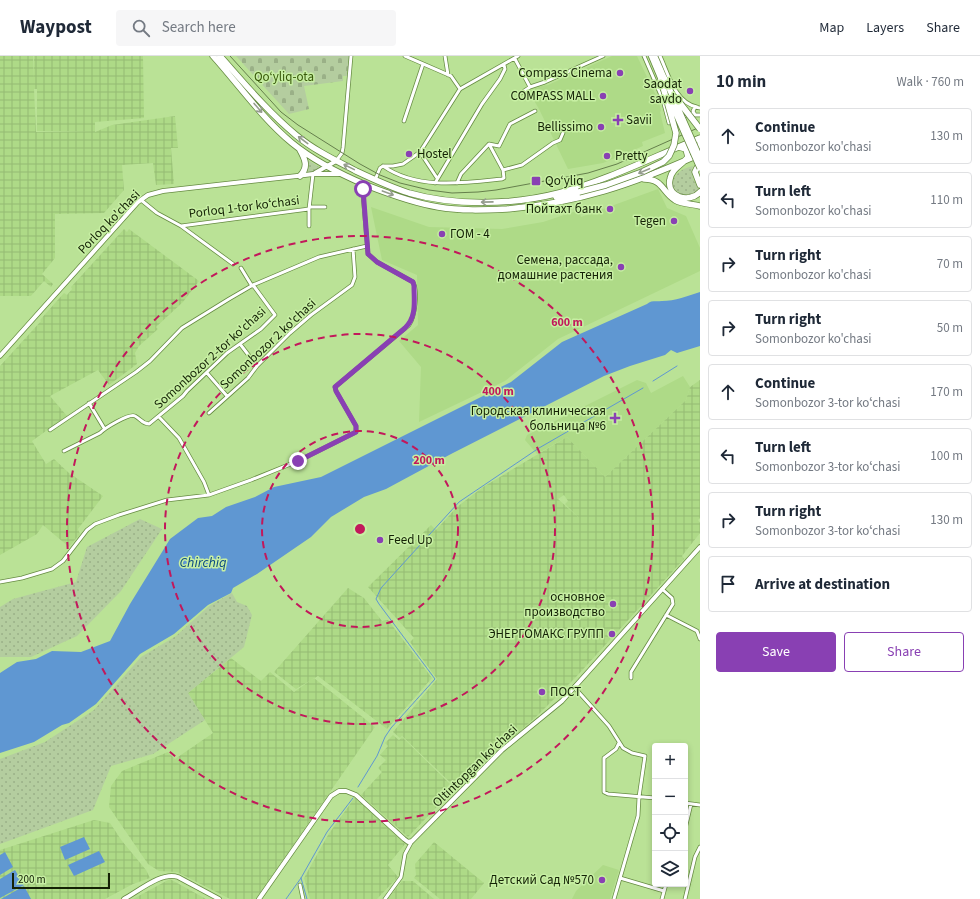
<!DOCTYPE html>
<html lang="en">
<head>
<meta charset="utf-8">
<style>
  body { margin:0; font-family:"Source Sans 3",sans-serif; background:#f6f6f7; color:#1f2937 }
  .controls { position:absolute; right:12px; bottom:12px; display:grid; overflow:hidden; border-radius:4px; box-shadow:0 2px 6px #0003 }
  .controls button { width:36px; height:36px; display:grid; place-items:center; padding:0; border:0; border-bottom:1px solid #e0e1e3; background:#fff; color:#1f2937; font:20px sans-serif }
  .scale { position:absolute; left:12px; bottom:10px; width:98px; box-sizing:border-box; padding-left:4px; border:2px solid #142205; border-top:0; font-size:11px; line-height:14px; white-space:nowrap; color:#142205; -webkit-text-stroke:3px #c7efa3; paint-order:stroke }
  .stop { position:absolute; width:12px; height:12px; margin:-9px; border:3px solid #8940b3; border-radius:50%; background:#fff }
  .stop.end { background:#8940b3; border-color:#fff; box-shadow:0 1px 4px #0008 }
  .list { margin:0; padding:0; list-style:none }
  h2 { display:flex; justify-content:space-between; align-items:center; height:52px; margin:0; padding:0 16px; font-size:17px }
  h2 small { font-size:13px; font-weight:400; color:#747a83 }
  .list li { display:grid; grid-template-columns:26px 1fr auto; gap:12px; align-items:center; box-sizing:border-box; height:56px; margin:0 8px 8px; padding:0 8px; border:1px solid #e0e1e3; border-radius:4px }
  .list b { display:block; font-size:15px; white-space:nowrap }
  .list p { margin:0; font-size:13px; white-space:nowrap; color:#747a83 }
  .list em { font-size:13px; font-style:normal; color:#747a83 }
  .actions { display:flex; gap:8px; padding:12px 16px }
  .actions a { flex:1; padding:9px 0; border:1px solid #8940b3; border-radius:4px; text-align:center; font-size:14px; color:#8940b3 }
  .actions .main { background:#8940b3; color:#fff }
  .icon { flex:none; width:22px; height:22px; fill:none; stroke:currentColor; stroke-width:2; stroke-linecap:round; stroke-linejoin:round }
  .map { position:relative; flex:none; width:700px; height:843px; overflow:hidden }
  header { display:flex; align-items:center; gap:24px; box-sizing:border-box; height:56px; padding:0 20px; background:#fff; border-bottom:1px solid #e0e1e3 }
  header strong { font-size:19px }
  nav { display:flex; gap:22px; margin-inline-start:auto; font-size:14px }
  .search { width:280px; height:36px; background:#f6f6f7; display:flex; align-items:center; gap:10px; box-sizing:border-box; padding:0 14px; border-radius:4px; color:#747a83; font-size:15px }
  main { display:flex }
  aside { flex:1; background:#fff }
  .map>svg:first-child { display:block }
  .built { fill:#aeda87 }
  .industrial { fill:url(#industrial-grid); fill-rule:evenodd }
  .green { fill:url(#green-dots) }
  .cemetery { fill:url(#cemetery-stones) }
  .water { fill:#5f97d2 }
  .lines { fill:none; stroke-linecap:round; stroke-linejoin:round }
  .stream { stroke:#5f97d2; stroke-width:1 }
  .street-casing { stroke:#668b42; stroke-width:4.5 }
  .secondary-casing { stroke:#668b42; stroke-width:5.5 }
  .primary-casing { stroke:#668b42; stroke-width:6 }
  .highway-casing { stroke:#668b42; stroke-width:7 }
  .street { stroke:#fff; stroke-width:3 }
  .secondary { stroke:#fff; stroke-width:4 }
  .primary { stroke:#fff; stroke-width:4.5 }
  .highway { stroke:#fff; stroke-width:5.5 }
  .rail { stroke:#657f4c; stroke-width:1 }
  .highway-bridge-casing { stroke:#668b42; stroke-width:7; stroke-linecap:butt }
  .highway-bridge { stroke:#fff; stroke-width:5.5 }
  .oneway { stroke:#959c8e }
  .route { stroke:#8940b3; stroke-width:5 }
  .ring { fill:none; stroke:#c2185b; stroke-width:2; stroke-dasharray:7 5 }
  .poi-dot { fill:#8940b3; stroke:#c7efa3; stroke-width:1.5 }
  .labels { text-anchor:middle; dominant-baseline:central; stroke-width:3; stroke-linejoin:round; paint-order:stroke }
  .poi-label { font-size:13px; fill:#142205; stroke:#c7efa3; text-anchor:end }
  .park-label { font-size:13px; fill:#38590a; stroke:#c7efa3 }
  .street-label { font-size:13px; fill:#142205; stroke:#c7efa3 }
  .water-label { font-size:14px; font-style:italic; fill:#0c4b82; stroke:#c7efa3 }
  .centre { fill:#c2185b; stroke:#c7efa3; stroke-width:2 }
  .ring-label { font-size:12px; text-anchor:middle; font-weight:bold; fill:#c2185b; stroke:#c7efa3; stroke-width:3; stroke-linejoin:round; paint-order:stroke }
</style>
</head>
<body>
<header>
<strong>Waypost</strong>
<div class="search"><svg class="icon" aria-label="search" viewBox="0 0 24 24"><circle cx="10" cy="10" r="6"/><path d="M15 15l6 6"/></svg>Search here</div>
<nav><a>Map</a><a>Layers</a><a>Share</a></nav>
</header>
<main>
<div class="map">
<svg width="700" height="843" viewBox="0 0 700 843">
  <defs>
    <pattern id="industrial-grid" width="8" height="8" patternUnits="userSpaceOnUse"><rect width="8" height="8" fill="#aeda87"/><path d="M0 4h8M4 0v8" fill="none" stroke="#95bb73"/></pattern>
    <pattern id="green-dots" width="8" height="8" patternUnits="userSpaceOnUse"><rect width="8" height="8" fill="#b4cd9f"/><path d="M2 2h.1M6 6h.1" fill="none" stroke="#9ab087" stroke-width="1.8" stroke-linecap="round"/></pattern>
    <pattern id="cemetery-stones" width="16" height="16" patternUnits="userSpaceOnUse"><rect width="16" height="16" fill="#b4cd9f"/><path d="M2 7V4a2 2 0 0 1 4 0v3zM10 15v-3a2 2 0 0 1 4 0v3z" fill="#9ab087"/></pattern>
  </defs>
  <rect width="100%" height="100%" fill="#bae296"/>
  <path class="built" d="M612 0H637L659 46 661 55 660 56 665 77 642 86 643 90 603 107 568 113 539 53 532 41H530L526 34 532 31 548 29Z
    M658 133 667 152 686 160 700 192V215L558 283 505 325 419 366 421 311 399 285 418 269 417 219 382 204 371 151 429 171 502 173 543 166 579 154 581 161Z
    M683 320 690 331 686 344 605 421 567 381 537 398 525 384 527 379 637 324 646 327 651 337Z
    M603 809 619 814 610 843H572L576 835Z"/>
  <path class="industrial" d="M0 0H33L34 22V0H143L144 62 95 66V76L112 69 175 60 178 92H171L174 128 156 129 153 107 122 109 124 134 104 157 55 158V202L42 218 53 228 51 231 44 225 31 240H0ZM34 33H37V75L95 76H36Z
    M124 173 127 176 129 173 199 225 183 246 156 271 158 273 139 290 135 297 137 308 109 329 98 314 50 340 67 360 32 385 46 408 54 403 69 417 103 440 78 473 80 478 69 491 43 469 37 478 0 499V310L41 265 40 264 64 237 67 239 72 233 71 231Z
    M700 324V462L698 464 700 467V477L682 500 684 503 576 621 537 660 456 732 402 680 400 682 393 676 437 623 410 586 414 582 368 531 431 469 436 474 457 451 483 431 567 381 605 421 686 344 690 331ZM564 439 568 445 565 448 578 461 558 443Z
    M348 532 364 542 382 565 388 564 432 622 387 673 318 620 296 633 274 616Z
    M231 602 261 625 270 616 294 636 314 622 375 671 256 843H230L177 816 159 815 148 808 109 751 111 730 122 715 168 696 175 703 213 677 188 637Z
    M393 679 399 684 402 681 450 728 445 733 449 738 408 781 361 739 382 716 378 712 386 704 380 699 388 690 385 687Z
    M355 741 405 788 388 809 398 821 377 843H310L304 822 328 779Z
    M94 764 110 767 122 785 146 814 150 822 133 828 105 843H0V794Z
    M434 786 484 827 471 843H440L414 822 416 819 415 808Z
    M170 823 206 843H133Z
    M402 825H413L434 843H388Z"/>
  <path class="green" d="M308 104 319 111 317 115 307 117 309 111Z
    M693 110C689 118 695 126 699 134L688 140C664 139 670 114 693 110Z
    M140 463 162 473 121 535 77 580 31 601H0V551L13 543 76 526 87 491Z
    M232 537 237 546 247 550 252 559 244 591 188 637 205 664 153 698 111 710 93 754 0 788V703L45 686 94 654 141 601 176 580 209 550Z"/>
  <path class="cemetery" d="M236 0H349L347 20H343V25L304 30 309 53 289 58Z"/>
  <path class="water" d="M700 236V290L677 297 671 294 665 299 630 310 604 320 451 398 386 433 364 441 331 461 311 481 257 518 233 532 231 537 208 549 174 578 140 598 96 648 69 667 62 669 34 686 0 697V617L17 606 36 603 52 595 81 596 110 585 130 548 170 483 198 462 212 460 226 451 255 441 274 431 321 421 511 326 562 286 647 248C651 244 656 246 662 245 675 245 688 240 700 236Z
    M84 781 90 793 65 804 60 791Z
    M99 795 105 806 74 820 68 809Z
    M5 796 13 811 0 819V799Z
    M15 814 24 829 0 842V823Z
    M24 830 31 843H1Z"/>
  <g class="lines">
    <path class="stream" d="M653 325 677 310
      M358 731 377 700 385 681 391 672 435 623 379 548 376 543 381 532 459 446 539 392 643 332
      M301 822 307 843
      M286 843 301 822 327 776 353 742"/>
    <g class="street-casing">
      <path id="street" d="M405 0 451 20 460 33
        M445 0 448 19
        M644 0 663 44 669 67 673 65
        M660 0C668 17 675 47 697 51
        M515 3 530 31
        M521 37 530 31 545 26 603 0
        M700 52 695 51 693 55 695 59H700
        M682 61 693 57
        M404 65 423 8
        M420 96 437 122
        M336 105 342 97 343 92 351 0
        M383 110C417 134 464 127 502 123L504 122 503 114 489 88
        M503 114 522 109 553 87 560 84 563 77
        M375 124 380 112 383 110H393L403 108 420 96 460 33 518 0
        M435 127 482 48 500 23 505 13 504 9
        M457 127 461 118 489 88 499 90 510 68 535 55
        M141 144 157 157 181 170 233 208
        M309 151H325
        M181 170 309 153
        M309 170V153L313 118
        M241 212 252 230
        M240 288 257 310
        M207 317 227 340
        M89 347 104 372
        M209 357 248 322 257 310 290 277 311 259 352 229 355 221 353 193
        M159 361 179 382 204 426 209 439
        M50 374 136 316 150 305 182 272 229 243 253 229 319 201 367 190
        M64 395 100 377C105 372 129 357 135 360 141 363 142 368 149 368L183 340 187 335 227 297 261 273 275 259 253 229
        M0 526 22 522 52 513 63 505 87 474 95 468 119 459 167 444 209 439 251 424 298 405 356 376V370L336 335 335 331 409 269C415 261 418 235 413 226L377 206 368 198 362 127
        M666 559 697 575 700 583
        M631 622V616L673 548 672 542 662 533
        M574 631 609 670 623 692 632 697 645 700 639 741 638 760 614 843
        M619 687 616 693 604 702V736L608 738 655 742
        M685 747 700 749
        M685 773 691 748
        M620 822 664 835
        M300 829 303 843
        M385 843 401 821 405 798 412 785
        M662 843 666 828
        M685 843 695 801 700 791"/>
    </g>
    <g class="secondary-casing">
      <path id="secondary" d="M315 117 336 105
        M0 300 138 146 148 139 163 135 297 120 313 118H341
        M124 843C139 835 162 815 178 821L219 843
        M259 843 331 740 339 735H346L356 739 404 783 408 786 412 785 502 694 562 645 700 491"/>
    </g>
    <g class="primary-casing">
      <path id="primary" d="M651 0 661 24
        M655 0 665 23"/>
    </g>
    <g class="highway-casing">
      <path id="highway" d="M213 0C239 29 262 62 292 87 314 105 340 118 366 129 389 138 413 147 438 151 461 155 484 154 507 153 579 147 633 128 698 99
        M220 0C244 27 268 56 296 79 314 94 335 104 356 115 373 123 390 131 409 137 454 150 513 149 559 137 608 124 653 101 700 82
        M700 84V90
        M679 91 686 93 688 101C682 109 672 112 670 123 666 141 689 148 700 136
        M300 94C305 103 309 111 300 120
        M700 110 697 112 695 116 700 129
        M644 123C663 123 662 136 675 144 682 148 692 148 700 150
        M556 141 579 136"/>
    </g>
    <use href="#street" class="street"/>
    <use href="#secondary" class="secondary"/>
    <use href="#primary" class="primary"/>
    <use href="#highway" class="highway"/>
    <path class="rail" d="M230 0 281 56 298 69 360 108 380 119 400 127 429 134 452 137 478 136 496 134 588 117 617 108 700 71"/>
    <g class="highway-bridge-casing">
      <path id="highway-bridge" d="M665 23 700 102
        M676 42 700 73
        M670 44 700 112
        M579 136 606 129 642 116 663 106 669 100 674 89 676 77 661 24"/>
    </g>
    <use href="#highway-bridge" class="highway-bridge"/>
  </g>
  <defs><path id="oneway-shaft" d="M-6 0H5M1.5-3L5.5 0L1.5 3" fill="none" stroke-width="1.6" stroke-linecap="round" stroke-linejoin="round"/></defs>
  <g class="oneway">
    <use href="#oneway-shaft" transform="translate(258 52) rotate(49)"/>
    <use href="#oneway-shaft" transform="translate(303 84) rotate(-143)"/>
    <use href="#oneway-shaft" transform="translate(349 111) rotate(-154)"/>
    <use href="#oneway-shaft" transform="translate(644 115) rotate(157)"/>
    <use href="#oneway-shaft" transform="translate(388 137) rotate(20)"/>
    <use href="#oneway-shaft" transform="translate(487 146) rotate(179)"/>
  </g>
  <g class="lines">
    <path class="route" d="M298 405 356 376V370L336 335 335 331 405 272C417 261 414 245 414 230L413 226 377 206 368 198 363 133"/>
  </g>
  <g class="ring">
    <circle cx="360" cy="473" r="98"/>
    <circle cx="360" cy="473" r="195"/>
    <circle cx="360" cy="473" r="293"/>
  </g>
  <g class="poi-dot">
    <circle cx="620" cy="17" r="4"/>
    <circle cx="690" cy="35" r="4"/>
    <circle cx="603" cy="40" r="4"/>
    <path d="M616 58h4v4h4v4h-4v4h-4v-4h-4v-4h4z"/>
    <circle cx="601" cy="71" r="4"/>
    <circle cx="409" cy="98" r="4"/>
    <circle cx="607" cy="100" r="4"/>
    <rect x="531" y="120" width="10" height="10" rx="2"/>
    <circle cx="610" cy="153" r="4"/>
    <circle cx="674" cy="165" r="4"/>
    <circle cx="442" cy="178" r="4"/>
    <circle cx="621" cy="211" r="4"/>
    <path d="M613 356h4v4h4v4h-4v4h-4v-4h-4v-4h4z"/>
    <circle cx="380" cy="484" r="4"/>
    <circle cx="613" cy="548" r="4"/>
    <circle cx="612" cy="578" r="4"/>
    <circle cx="542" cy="636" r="4"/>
    <circle cx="602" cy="824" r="4"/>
  </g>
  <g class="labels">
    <g class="poi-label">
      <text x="612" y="17">Compass Cinema</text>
      <text x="682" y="28">Saodat<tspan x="682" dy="15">savdo</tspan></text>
      <text x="595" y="40">COMPASS MALL</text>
      <text x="626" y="64" text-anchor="start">Savii</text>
      <text x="593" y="71">Bellissimo</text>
      <text x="417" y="98" text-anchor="start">Hostel</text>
      <text x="615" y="100" text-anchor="start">Pretty</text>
      <text x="545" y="125" text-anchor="start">Qo‘yliq</text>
      <text x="602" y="153">Пойтахт банк</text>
      <text x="666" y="165">Tegen</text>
      <text x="450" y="178" text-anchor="start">ГОМ - 4</text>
      <text x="613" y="204">Семена, рассада,<tspan x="613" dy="15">домашние растения</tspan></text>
      <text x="606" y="355">Городская клиническая<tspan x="606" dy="15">больница №6</tspan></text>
      <text x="388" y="484" text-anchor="start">Feed Up</text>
      <text x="605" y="541">основное<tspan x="605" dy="15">производство</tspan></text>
      <text x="604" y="578">ЭНЕРГОМАКС ГРУПП</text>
      <text x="550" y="636" text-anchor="start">ПОСТ</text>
      <text x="594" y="824">Детский Сад №570</text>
    </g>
    <g class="park-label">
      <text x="284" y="21">Qo‘yliq-ota</text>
    </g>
    <g class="street-label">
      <text transform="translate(244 151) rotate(-7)">Porloq 1-tor koʻchasi</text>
      <text transform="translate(109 166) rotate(-46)">Porloq ko'chasi</text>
      <text transform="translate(268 288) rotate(-43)">Somonbozor 2 ko'chasi</text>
      <text transform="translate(210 302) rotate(-42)">Somonbozor 2-tor ko'chasi</text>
      <text transform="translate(475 710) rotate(-44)">Oltintopgan ko'chasi</text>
    </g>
    <g class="water-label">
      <text x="203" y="507">Chirchiq</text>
    </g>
  </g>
  <circle cx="360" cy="473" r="6" class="centre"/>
  <g class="ring-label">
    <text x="567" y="270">600 m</text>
    <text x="498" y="339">400 m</text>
    <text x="429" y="408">200 m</text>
  </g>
</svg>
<div class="controls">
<button>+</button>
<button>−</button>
<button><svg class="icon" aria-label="locate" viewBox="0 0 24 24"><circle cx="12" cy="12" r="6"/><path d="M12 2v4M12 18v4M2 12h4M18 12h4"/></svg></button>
<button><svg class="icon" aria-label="layers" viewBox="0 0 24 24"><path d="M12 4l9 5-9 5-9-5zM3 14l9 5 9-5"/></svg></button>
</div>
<div class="scale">200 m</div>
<div class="stop" style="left:363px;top:133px"></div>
<div class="stop end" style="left:298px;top:405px"></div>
</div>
<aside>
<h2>10 min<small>Walk · 760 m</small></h2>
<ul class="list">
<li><svg class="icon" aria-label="ahead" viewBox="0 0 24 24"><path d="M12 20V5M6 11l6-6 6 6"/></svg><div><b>Continue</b><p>Somonbozor ko'chasi</p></div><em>130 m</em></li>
<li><svg class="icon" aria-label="left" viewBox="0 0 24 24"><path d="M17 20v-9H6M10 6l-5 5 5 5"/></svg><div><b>Turn left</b><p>Somonbozor ko'chasi</p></div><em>110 m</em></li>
<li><svg class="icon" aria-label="right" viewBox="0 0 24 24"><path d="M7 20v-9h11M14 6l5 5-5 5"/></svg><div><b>Turn right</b><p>Somonbozor ko'chasi</p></div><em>70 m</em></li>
<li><svg class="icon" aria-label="right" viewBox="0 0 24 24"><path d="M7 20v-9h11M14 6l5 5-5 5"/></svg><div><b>Turn right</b><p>Somonbozor ko'chasi</p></div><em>50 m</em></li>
<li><svg class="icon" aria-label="ahead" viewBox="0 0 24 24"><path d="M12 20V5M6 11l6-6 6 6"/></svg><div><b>Continue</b><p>Somonbozor 3-tor koʻchasi</p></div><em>170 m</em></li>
<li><svg class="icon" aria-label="left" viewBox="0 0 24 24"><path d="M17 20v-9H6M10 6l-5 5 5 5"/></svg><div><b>Turn left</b><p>Somonbozor 3-tor koʻchasi</p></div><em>100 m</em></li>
<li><svg class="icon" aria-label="right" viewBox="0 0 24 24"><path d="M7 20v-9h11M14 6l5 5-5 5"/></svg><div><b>Turn right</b><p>Somonbozor 3-tor koʻchasi</p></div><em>130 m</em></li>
<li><svg class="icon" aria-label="arrive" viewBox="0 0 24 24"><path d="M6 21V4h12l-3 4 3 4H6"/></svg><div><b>Arrive at destination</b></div></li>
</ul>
<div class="actions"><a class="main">Save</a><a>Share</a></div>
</aside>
</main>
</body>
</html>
